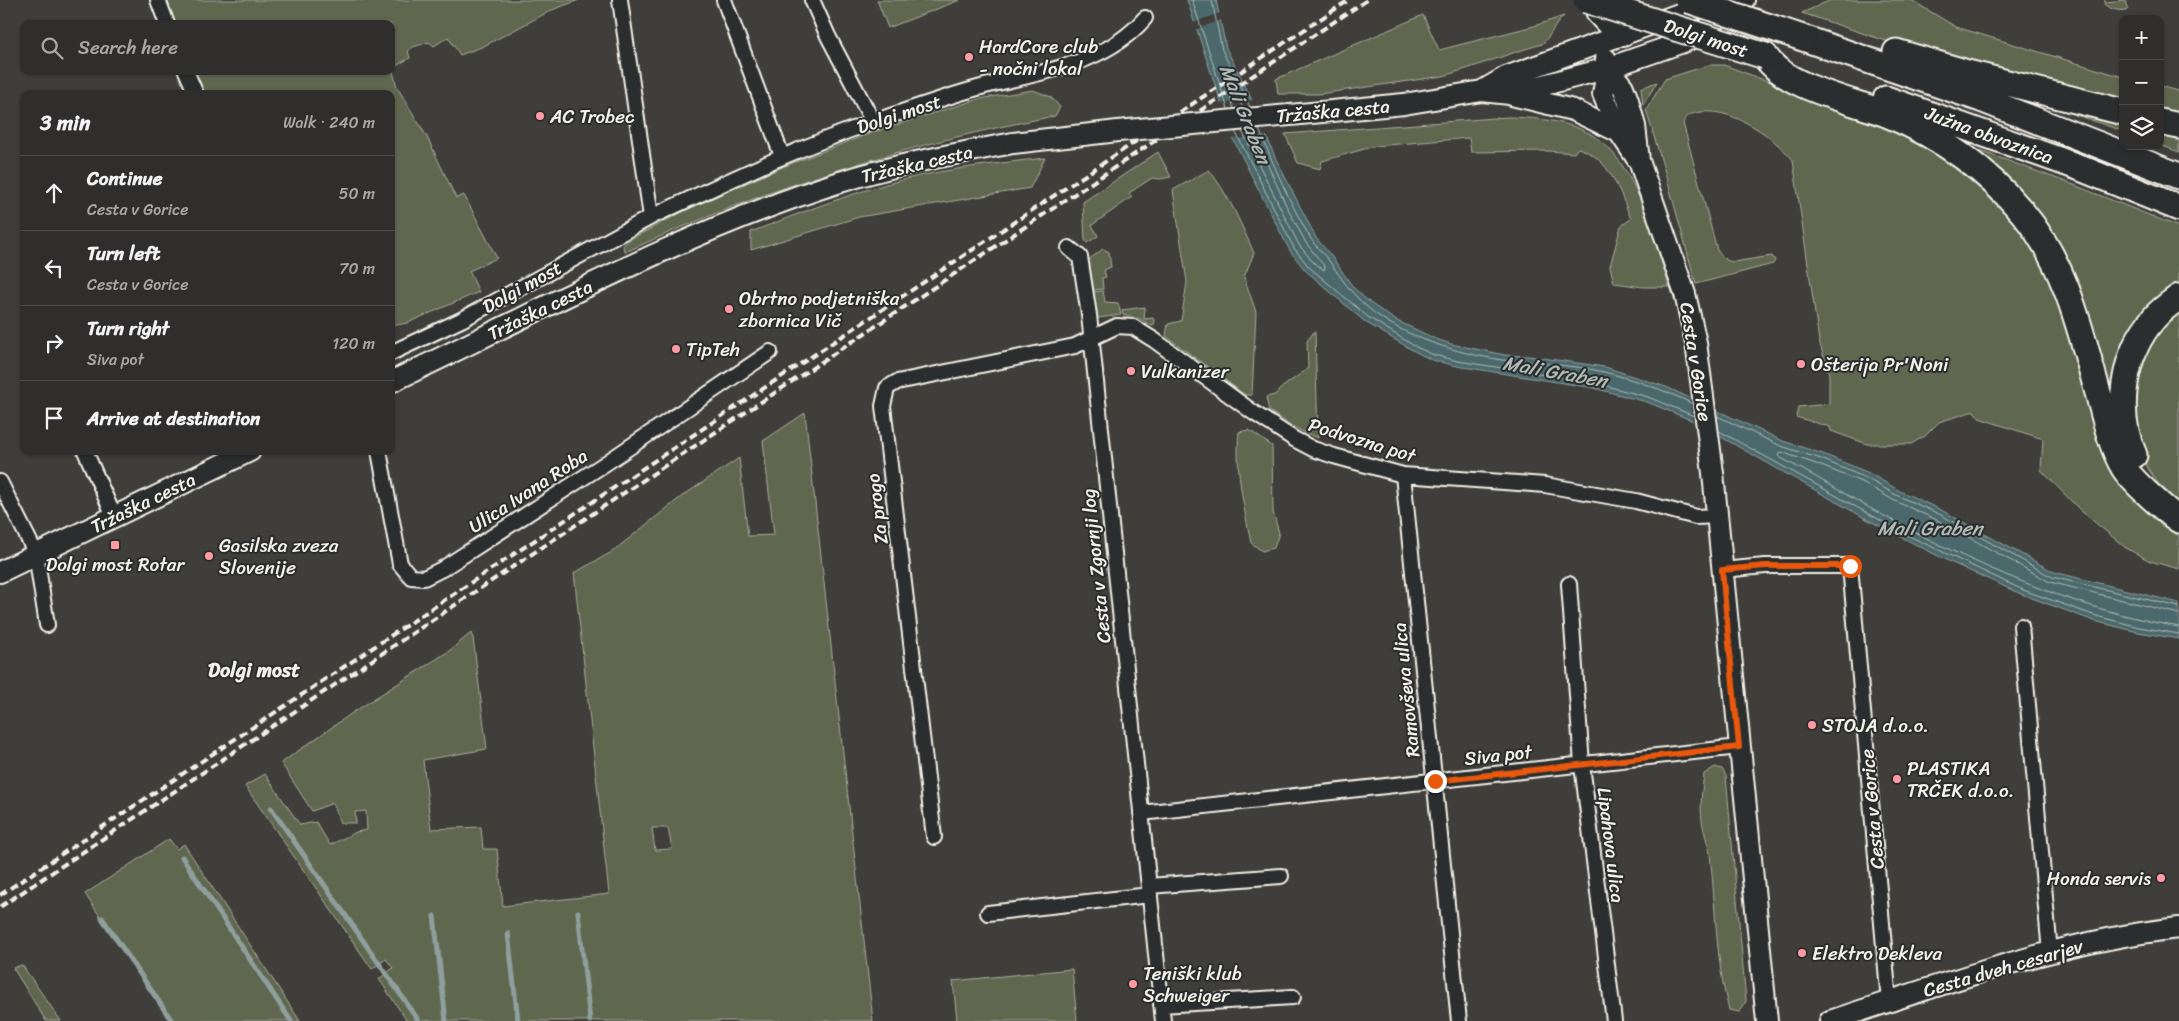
<!DOCTYPE html>
<html lang="en">
<head>
<meta charset="utf-8">
<style>
  body { margin:0; font-family:Sriracha,sans-serif; background:#3c3a38; color:#f1f3f6 }
  .controls { position:absolute; right:15px; top:15px; display:grid; overflow:hidden; border-radius:10px; box-shadow:0 1px 4px #0004 }
  .controls button { width:45px; height:45px; display:grid; place-items:center; padding:0; border:0; border-bottom:1px solid #4b4a48; background:#302e2c; color:#f1f3f6; font:25px sans-serif }
  .stop { position:absolute; width:15px; height:15px; margin:-11px; border:4px solid #ea580c; border-radius:50%; background:#fff }
  .stop.end { background:#ea580c; border-color:#fff; box-shadow:0 1px 5px #0008 }
  .list { margin:0; padding:0; list-style:none }
  h2 { display:flex; justify-content:space-between; align-items:center; height:65px; margin:0; padding:0 20px; font-size:21px }
  h2 small { font-size:16px; font-weight:400; color:#a8a8a9 }
  .list li { display:grid; grid-template-columns:32px 1fr auto; gap:15px; align-items:center; box-sizing:border-box; height:75px; padding:0 20px; border-top:1px solid #4b4a48 }
  .list b { display:block; font-size:19px; white-space:nowrap }
  .list p { margin:0; font-size:16px; white-space:nowrap; color:#a8a8a9 }
  .list em { font-size:16px; font-style:normal; color:#a8a8a9 }
  .icon { flex:none; width:28px; height:28px; fill:none; stroke:currentColor; stroke-width:2; stroke-linecap:round; stroke-linejoin:round }
  .map { position:relative; flex:none; width:2179px; height:1021px; overflow:hidden }
  .search { position:absolute; background:#302e2c; box-shadow:0 1px 4px #0004; left:20px; top:20px; width:375px; height:55px; display:flex; align-items:center; gap:12px; box-sizing:border-box; padding:0 18px; border-radius:10px; color:#a8a8a9; font-size:19px }
  .panel { position:absolute; background:#302e2c; box-shadow:0 1px 4px #0004; left:20px; top:90px; width:375px; height:365px; border-radius:10px }
  .map>svg:first-child { display:block }
  .green { fill:#5e684f; stroke:#a9ac9c; fill-rule:evenodd }
  .water { fill:#4b696c; stroke:#8f9f9e }
  .pier { fill:#403e3b }
  .lines { fill:none; stroke-linecap:round; stroke-linejoin:round }
  .shore { stroke:#b0bbb6; stroke-width:1 }
  .stream { stroke:#8f9f9e; stroke-width:5 }
  .street-casing { stroke:#f4f1e8; stroke-width:18 }
  .secondary-casing { stroke:#f4f1e8; stroke-width:24 }
  .highway-casing { stroke:#f4f1e8; stroke-width:29 }
  .street { stroke:#2a2d2e; stroke-width:14 }
  .secondary { stroke:#2a2d2e; stroke-width:20 }
  .highway { stroke:#2a2d2e; stroke-width:25 }
  .rail { stroke:#f4f1e8; stroke-width:4; stroke-dasharray:8 4; stroke-linecap:butt }
  .secondary-bridge-casing { stroke:#f4f1e8; stroke-width:24; stroke-linecap:butt }
  .highway-bridge-casing { stroke:#f4f1e8; stroke-width:29; stroke-linecap:butt }
  .secondary-bridge { stroke:#2a2d2e; stroke-width:20 }
  .highway-bridge { stroke:#2a2d2e; stroke-width:25 }
  .route { stroke:#ea580c; stroke-width:6 }
  .poi-dot { fill:#ff9aa2; stroke:#2a2d2e; stroke-width:2 }
  .labels { text-anchor:middle; dominant-baseline:central; stroke-width:4; stroke-linejoin:round; paint-order:stroke }
  .street-label { font-size:19px; fill:#f4f1e8; stroke:#2a2d2e }
  .poi-label { font-size:19px; fill:#f4f1e8; stroke:#2a2d2e; text-anchor:start }
  .water-label { font-size:20px; font-style:italic; fill:#b0bbb6; stroke:#2a2d2e }
  .neighbourhood-label { font-size:20px; font-weight:bold; fill:#f4f1e8; stroke:#2a2d2e }
</style>
</head>
<body>
<div class="map">
<svg width="2179" height="1021" viewBox="0 0 2179 1021">
  <rect width="100%" height="100%" fill="#403e3b"/>
  <filter id="ink" filterUnits="userSpaceOnUse"><feTurbulence type="fractalNoise" baseFrequency=".02" numOctaves="2"/><feDisplacementMap in="SourceGraphic" scale="10" xChannelSelector="R" yChannelSelector="G"/><feConvolveMatrix kernelMatrix="1 2 1 2 8 2 1 2 1" color-interpolation-filters="sRGB"/></filter>
  <g filter="url(#ink)">
    <path class="green" d="M167 0H579L552 10 484 46 460 55 448 37 434 46 429 42 413 47 408 51 410 58 392 68 397 87 427 137 456 198 464 195 497 258 469 271 479 292 407 323 391 326V94H205L195 71H391V24H175Z
      M877 0H960L888 28Z
      M1831 0H1911L1956 27 2123 77V104L1922 53 1802 13Z
      M2105 0 2106 2 2125 0 2129 9C2122 12 2110 10 2104 4Z
      M1423 15 1439 50 1534 26 1564 16C1554 25 1551 36 1542 44 1508 53 1477 67 1443 76L1319 94H1278L1276 79Z
      M1709 65H1724L1805 95 1806 92 1937 148 2007 207 2048 265 2130 494 2161 525 2179 536V569L2150 561 2126 548 2080 510 2041 470 2043 439 1979 418 1974 411 1939 422 1925 436 1911 444H1867L1831 431 1830 427 1796 417 1798 407 1829 404V374L1819 341 1793 160C1773 136 1734 109 1702 112 1693 113 1687 114 1683 123L1717 250C1722 257 1724 260 1733 262L1772 256 1775 260 1773 264 1696 284 1667 179 1646 110 1665 79Z
      M1657 82 1643 105 1641 88Z
      M2160 86 2179 91V117L2160 112Z
      M1033 90 1051 97 1060 107 1055 116C909 143 765 188 630 250L624 251 623 246 627 241 688 209 785 166 876 131 979 99Z
      M2052 107 2123 121V131Z
      M1508 117C1539 118 1577 121 1602 142 1639 173 1655 242 1669 287H1643L1614 283 1610 266 1621 226 1631 219C1619 190 1610 158 1578 148L1574 153 1549 151 1471 152 1469 138 1375 146 1322 161 1320 169 1298 163 1285 134Z
      M2160 130 2179 135V152L2160 145Z
      M1967 146 2069 183 2179 227V289L2160 302 2117 430 2082 307Z
      M1158 152 1171 177 1160 179 1152 178 1129 193 1132 197 1092 225 1098 236 1087 243 1085 240 1083 202Z
      M1045 158 1030 188 859 217 751 250V232C803 212 855 191 910 178 953 168 1001 163 1045 158Z
      M1209 170C1229 195 1241 224 1254 253L1244 277 1256 312 1252 395H1245L1166 336 1168 324 1181 321 1187 282 1173 190Z
      M1103 249 1109 252 1111 267 1104 270 1106 277 1102 278 1103 289 1091 290 1087 261Z
      M1103 291 1105 302 1118 303 1121 315 1098 318 1095 315 1091 292Z
      M2179 306V503L2157 482 2147 467 2134 436 2136 367 2163 321Z
      M1145 307 1144 319 1153 318 1155 323 1152 326 1140 319 1123 315 1122 310Z
      M1314 332H1315L1318 438 1297 429 1269 411 1266 397 1275 395C1283 384 1297 378 1308 368L1307 341Z
      M805 413 873 1021H407L379 979 393 968 386 959 372 969 245 786 265 774 300 825 316 822 330 845 356 832 367 830 366 811 355 812 356 823H340L333 803 312 811 281 763 355 711 449 651 471 633 473 638 487 749 423 760 431 829 481 827 483 849H497L503 906 609 894 574 573 612 552 681 497 739 458 748 536 774 535 763 441ZM652 828H668L672 849 655 850Z
      M1249 430 1272 446 1273 512 1279 533 1274 548 1262 551 1251 543C1244 507 1235 469 1239 432Z
      M1715 767 1722 769 1726 776 1746 1001 1740 1012 1729 1010C1715 959 1716 906 1710 854 1708 842 1703 831 1702 820 1700 805 1702 789 1704 774Z
      M169 839 177 849 184 844 300 1021H170L85 894Z
      M22 965 61 1021H46L13 968Z
      M1072 969 1077 1021H957L953 981Z"/>
    <path class="water" d="M1187 0H1216L1226 48 1250 96 1275 157 1316 238 1332 257 1353 287 1370 303 1395 320 1436 339 1451 344 1505 355 1529 356 1605 367 1666 387 1783 441 1823 454 1869 473 1900 491 1941 510 2054 572 2179 603V639L2138 632 2094 621 2021 594 1950 562 1870 521 1691 420 1647 402 1594 388 1457 366 1432 360 1414 351 1365 322 1305 270 1290 251 1233 139Z"/>
    <path class="pier" d="M1222 12 1224 19 1195 30 1193 23Z
      M1255 100 1270 136 1230 139 1218 104Z
      M1689 394 1717 408 1721 440 1693 424Z"/>
    <g class="lines">
      <path class="shore" d="M1192 0 1228 109
        M1212 0 1222 50 1250 107
        M1234 109 1226 83 1228 80 1230 82 1243 108
        M1259 129C1274 166 1290 204 1311 239 1316 247 1324 254 1330 262 1341 278 1351 293 1366 306 1401 337 1457 353 1502 360 1536 364 1570 364 1604 372 1633 379 1665 390 1693 404
        M1235 131 1294 248 1309 267 1368 317 1416 347 1434 355 1458 361 1595 383 1648 397 1694 416
        M1242 131 1299 245 1313 262 1324 270 1325 267 1306 243 1285 203 1252 130
        M1717 416 1781 446 1821 459 1866 478 1898 496 1939 514 2052 577 2179 607
        M1719 431 1909 536 2023 590 2096 616 2139 627 2179 634
        M2179 614 2050 582 1937 520 1895 501 1864 483 1819 465 1781 452 1778 454 1779 457C1812 474 1843 493 1875 511 1972 564 2070 608 2179 627"/>
      <path class="stream" d="M271 808 419 1021
        M182 857 291 1021
        M578 912 590 1021
        M434 916 446 1021
        M102 918 172 1021
        M508 933 518 1021"/>
      <g class="street-casing">
        <path id="street" d="M158 0 167 24
          M724 0 782 156
          M812 0 828 36 873 122
          M186 71 196 94
          M651 217C724 183 796 148 873 122 910 109 947 96 985 86 1041 72 1105 65 1145 18
          M1069 248 1080 257 1089 315 1163 1021
          M391 353 461 320 651 217 620 0
          M85 451 114 516
          M379 451 400 564 411 577 424 578 442 569 606 463 770 352
          M1403 475 1459 1021
          M0 482 36 554 47 625
          M1722 570 1765 566H1850L1889 1002
          M1569 584 1582 765 1614 1021
          M2021 626 2050 953
          M1141 813 1739 747
          M934 837 883 406 887 388 897 382 1075 346 1117 326 1133 327 1154 340 1254 413 1294 439 1313 449 1334 456 1403 475 1545 485 1636 501 1696 517 1717 516
          M1149 886 1281 876
          M988 913 1150 895
          M1161 1005 1293 997"/>
      </g>
      <g class="secondary-casing">
        <path id="secondary" d="M1597 14 1609 27 1623 36
          M1606 59 1608 68 1603 94 1619 132 1638 160
          M1608 68 1623 87 1628 100 1635 126 1639 161 1685 294 1696 343 1713 473 1767 1021
          M1482 91 1506 77 1693 9 1726 7 1744 0
          M1512 95 1573 110 1619 132
          M1322 112 1404 104 1482 91 1510 94 1608 68 1686 41 1705 32 1726 7
          M391 382C538 312 685 231 840 182 896 164 955 154 1013 143
          M0 572 250 451
          M1830 1021C1944 984 2059 941 2179 928"/>
      </g>
      <g class="highway-casing">
        <path id="highway" d="M1803 38 1981 99 2179 176
          M1896 52 1964 72 2123 112
          M1765 56C1785 88 1855 101 1889 115 1941 137 1987 170 2023 213 2068 267 2081 334 2100 400 2106 423 2112 448 2124 468 2132 481 2166 511 2179 520
          M1886 99 2078 167 2179 208
          M2160 122 2179 126
          M2134 455C2114 412 2123 352 2155 317 2162 309 2171 303 2179 297"/>
      </g>
      <use href="#street" class="street"/>
      <use href="#secondary" class="secondary"/>
      <use href="#highway" class="highway"/>
      <path class="rail" d="M0 895 1349 0
        M0 907 1367 0"/>
      <g class="secondary-bridge-casing">
        <path id="secondary-bridge" d="M1013 143 1118 131 1322 112"/>
      </g>
      <g class="highway-bridge-casing">
        <path id="highway-bridge" d="M1586 0 1765 56
          M1688 0 1803 38"/>
      </g>
      <use href="#secondary-bridge" class="secondary-bridge"/>
      <use href="#highway-bridge" class="highway-bridge"/>
    </g>
  </g>
  <g class="lines" filter="url(#ink)">
    <path class="route" d="M1435 781 1739 747 1722 570 1765 566H1850"/>
  </g>
  <g class="poi-dot">
    <circle cx="969" cy="57" r="5"/>
    <circle cx="540" cy="116" r="5"/>
    <circle cx="729" cy="309" r="5"/>
    <circle cx="676" cy="349" r="5"/>
    <circle cx="1801" cy="364" r="5"/>
    <circle cx="1131" cy="371" r="5"/>
    <rect x="110" y="540" width="10" height="10" rx="2.5"/>
    <circle cx="209" cy="556" r="5"/>
    <circle cx="1812" cy="725" r="5"/>
    <circle cx="1897" cy="779" r="5"/>
    <circle cx="2161" cy="878" r="5"/>
    <circle cx="1802" cy="953" r="5"/>
    <circle cx="1133" cy="984" r="5"/>
  </g>
  <g class="labels">
    <g class="street-label">
      <text transform="translate(1706 38) rotate(18)">Dolgi most</text>
      <text transform="translate(1333 111) rotate(-5)">Tržaška cesta</text>
      <text transform="translate(899 114) rotate(-18)">Dolgi most</text>
      <text transform="translate(1989 135) rotate(20)">Južna obvoznica</text>
      <text transform="translate(917 164) rotate(-13)">Tržaška cesta</text>
      <text transform="translate(522 287) rotate(-29)">Dolgi most</text>
      <text transform="translate(540 310) rotate(-26)">Tržaška cesta</text>
      <text transform="translate(1696 362) rotate(81)">Cesta v Gorice</text>
      <text transform="translate(1362 440) rotate(17)">Podvozna pot</text>
      <text transform="translate(528 491) rotate(-33)">Ulica Ivana Roba</text>
      <text transform="translate(143 503) rotate(-26)">Tržaška cesta</text>
      <text transform="translate(877 509) rotate(-97)">Za progo</text>
      <text transform="translate(1096 566) rotate(-96)">Cesta v Zgornji log</text>
      <text transform="translate(1406 690) rotate(-96)">Ramovševa ulica</text>
      <text transform="translate(1498 755) rotate(-6)">Siva pot</text>
      <text transform="translate(1872 809) rotate(-95)">Cesta v Gorice</text>
      <text transform="translate(1611 845) rotate(83)">Lipahova ulica</text>
      <text transform="translate(2003 968) rotate(-16)">Cesta dveh cesarjev</text>
    </g>
    <g class="poi-label">
      <text x="979" y="46">HardCore club<tspan x="979" dy="22">- nočni lokal</tspan></text>
      <text x="550" y="116">AC Trobec</text>
      <text x="739" y="298">Obrtno podjetniška<tspan x="739" dy="22">zbornica Vič</tspan></text>
      <text x="686" y="349">TipTeh</text>
      <text x="1811" y="364">Ošterija Pr'Noni</text>
      <text x="1141" y="371">Vulkanizer</text>
      <text x="219" y="545">Gasilska zveza<tspan x="219" dy="22">Slovenije</tspan></text>
      <text x="115" y="564" text-anchor="middle">Dolgi most Rotar</text>
      <text x="1822" y="725">STOJA d.o.o.</text>
      <text x="1907" y="768">PLASTIKA<tspan x="1907" dy="22">TRČEK d.o.o.</tspan></text>
      <text x="2151" y="878" text-anchor="end">Honda servis</text>
      <text x="1812" y="953">Elektro Dekleva</text>
      <text x="1143" y="973">Teniški klub<tspan x="1143" dy="22">Schweiger</tspan></text>
    </g>
    <g class="water-label">
      <text transform="translate(1245 114) rotate(68)">Mali Graben</text>
      <text transform="translate(1555 372) rotate(10)">Mali Graben</text>
      <text x="1930" y="528">Mali Graben</text>
    </g>
    <g class="neighbourhood-label">
      <text x="254" y="670">Dolgi most</text>
    </g>
  </g>
</svg>
<div class="controls">
<button>+</button>
<button>−</button>
<button><svg class="icon" aria-label="layers" viewBox="0 0 24 24"><path d="M12 4l9 5-9 5-9-5zM3 14l9 5 9-5"/></svg></button>
</div>
<div class="stop" style="left:1850px;top:566px"></div>
<div class="stop end" style="left:1435px;top:781px"></div>
<div class="search"><svg class="icon" aria-label="search" viewBox="0 0 24 24"><circle cx="10" cy="10" r="6"/><path d="M15 15l6 6"/></svg>Search here</div>
<section class="panel">
<h2>3 min<small>Walk · 240 m</small></h2>
<ul class="list">
<li><svg class="icon" aria-label="ahead" viewBox="0 0 24 24"><path d="M12 20V5M6 11l6-6 6 6"/></svg><div><b>Continue</b><p>Cesta v Gorice</p></div><em>50 m</em></li>
<li><svg class="icon" aria-label="left" viewBox="0 0 24 24"><path d="M17 20v-9H6M10 6l-5 5 5 5"/></svg><div><b>Turn left</b><p>Cesta v Gorice</p></div><em>70 m</em></li>
<li><svg class="icon" aria-label="right" viewBox="0 0 24 24"><path d="M7 20v-9h11M14 6l5 5-5 5"/></svg><div><b>Turn right</b><p>Siva pot</p></div><em>120 m</em></li>
<li><svg class="icon" aria-label="arrive" viewBox="0 0 24 24"><path d="M6 21V4h12l-3 4 3 4H6"/></svg><div><b>Arrive at destination</b></div></li>
</ul>
</section>
</div>
</body>
</html>
